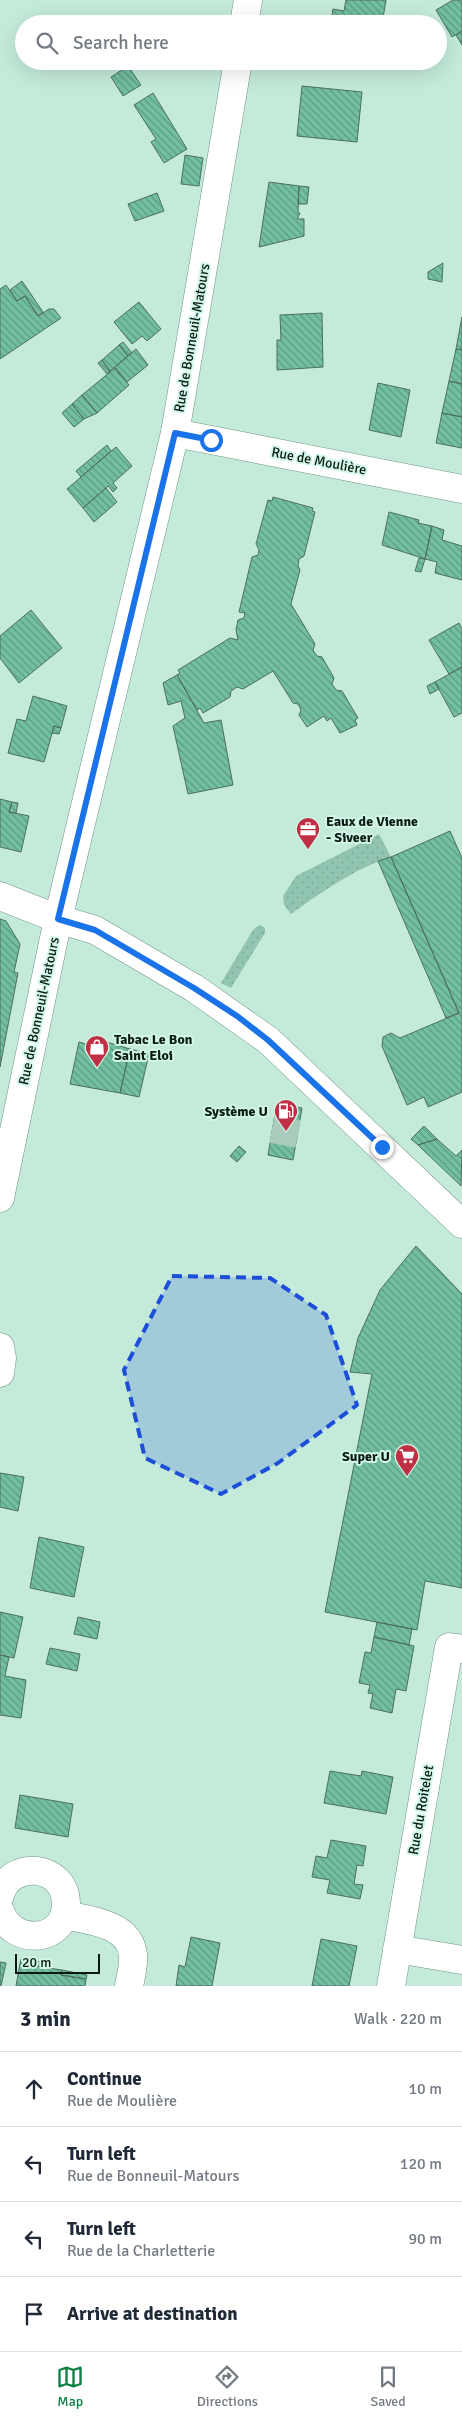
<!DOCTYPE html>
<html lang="en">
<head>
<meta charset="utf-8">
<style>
  body { margin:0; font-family:Signika,sans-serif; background:#f2f2f3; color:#1f2937 }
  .scale { position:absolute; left:15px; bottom:12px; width:85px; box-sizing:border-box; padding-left:5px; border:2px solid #0b1a14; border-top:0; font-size:14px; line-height:18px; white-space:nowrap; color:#0b1a14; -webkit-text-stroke:4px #d1f7e7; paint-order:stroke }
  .stop { position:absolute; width:15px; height:15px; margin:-11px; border:4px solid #1a73e8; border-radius:50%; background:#fff }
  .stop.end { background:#1a73e8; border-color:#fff; box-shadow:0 1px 5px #0008 }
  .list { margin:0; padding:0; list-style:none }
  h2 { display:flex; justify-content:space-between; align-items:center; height:65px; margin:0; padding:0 20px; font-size:21px }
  h2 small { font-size:16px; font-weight:400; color:#747a83 }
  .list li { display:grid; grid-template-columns:32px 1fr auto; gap:15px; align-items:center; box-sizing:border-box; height:75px; padding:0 20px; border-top:1px solid #e0e1e3 }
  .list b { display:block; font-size:19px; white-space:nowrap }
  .list p { margin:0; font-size:16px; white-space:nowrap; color:#747a83 }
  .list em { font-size:16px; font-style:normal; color:#747a83 }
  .icon { flex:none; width:28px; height:28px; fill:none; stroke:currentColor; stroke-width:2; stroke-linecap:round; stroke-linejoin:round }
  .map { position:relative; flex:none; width:462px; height:1986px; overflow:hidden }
  .search { position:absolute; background:#fff; box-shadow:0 5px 20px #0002; left:15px; right:15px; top:15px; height:55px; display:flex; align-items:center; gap:12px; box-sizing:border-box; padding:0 18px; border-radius:28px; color:#747a83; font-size:19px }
  .sheet { height:365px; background:#fff }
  nav { display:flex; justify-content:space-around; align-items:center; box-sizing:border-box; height:70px; border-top:1px solid #e0e1e3; background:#fff; font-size:14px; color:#747a83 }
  nav a { display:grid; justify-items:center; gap:2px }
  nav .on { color:#0b8043 }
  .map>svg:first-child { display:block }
  .grass { fill:url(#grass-dots) }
  .building { fill:url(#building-back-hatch); stroke:#4c6f61 }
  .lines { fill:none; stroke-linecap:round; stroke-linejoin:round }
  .minor-tunnel { stroke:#a8cbbc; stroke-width:28; stroke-dasharray:28 14; stroke-linecap:butt }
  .minor-casing { stroke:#729687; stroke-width:29 }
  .major-casing { stroke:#729687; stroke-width:29 }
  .minor { stroke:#fff; stroke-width:28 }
  .major { stroke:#fff; stroke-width:28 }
  .route { stroke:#1a73e8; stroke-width:6 }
  .marked { fill:#1d4ed8; fill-opacity:0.2; stroke:#1d4ed8; stroke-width:4; stroke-dasharray:10 6; stroke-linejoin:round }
  .labels { text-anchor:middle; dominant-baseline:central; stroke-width:4; stroke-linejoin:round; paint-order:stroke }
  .street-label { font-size:14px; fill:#0b1a14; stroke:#d1f7e7 }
  .poi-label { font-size:14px; font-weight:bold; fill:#0b1a14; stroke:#d1f7e7; text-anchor:start }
</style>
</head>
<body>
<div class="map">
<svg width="462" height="1986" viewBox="0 0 462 1986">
  <defs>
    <pattern id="grass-dots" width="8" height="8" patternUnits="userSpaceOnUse" patternTransform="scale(1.25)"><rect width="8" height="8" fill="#92c5b1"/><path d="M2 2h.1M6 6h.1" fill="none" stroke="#7da997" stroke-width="1.8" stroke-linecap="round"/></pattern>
    <pattern id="building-back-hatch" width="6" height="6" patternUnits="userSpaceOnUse" patternTransform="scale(1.25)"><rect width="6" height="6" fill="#73bfa2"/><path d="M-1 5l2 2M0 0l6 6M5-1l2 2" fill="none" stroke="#5d9a83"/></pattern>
  </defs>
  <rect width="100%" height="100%" fill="#c4eada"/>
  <path class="grass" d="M379 834 391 857C354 869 322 892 291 914L284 905 283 896 296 876Z
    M260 925 265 928V933L231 988 221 983 253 930Z"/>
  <path class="building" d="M346 0H386L382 24 331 22 333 9 344 11Z
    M453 0H462V31L452 37 436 10Z
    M309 19 331 22 341 24H308Z
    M462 31V45L456 35Z
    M128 66 141 85 123 96 111 77Z
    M302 86 362 92 357 142 297 136Z
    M153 93 187 149 164 163 151 142 156 139 134 105Z
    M185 155 203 158 199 186 181 184Z
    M269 182 299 186 298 213H300L297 219H304V236L259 247Z
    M299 186 309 187 307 204H298Z
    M157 193 164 211 135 221 128 204Z
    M443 263 442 282 428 279V272Z
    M22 281 43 312 38 316 25 296 17 301 10 290Z
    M6 285 17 301 25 296 38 316 49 309H54L61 318 0 359V289Z
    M139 302 161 329 147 341 142 336 132 344 114 322Z
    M322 313 323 367 277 370V340H281L280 315Z
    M462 317V350L456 349Z
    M123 342 132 353 128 356 119 345Z
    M119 345 128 356 110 371 102 360Z
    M136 349 148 365 127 382 115 367Z
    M456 349 462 350V384L449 381Z
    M102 360 110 371 107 374 98 363Z
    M115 368 129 385 97 413 82 395Z
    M449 381 462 384V417L442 413Z
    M378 383 410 390 401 437 369 430Z
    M82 395 97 413 84 419 72 404Z
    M72 404 84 419 74 427 62 413Z
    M442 413 462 417V448L436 443Z
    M107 445 111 451 81 477 76 471Z
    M116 447 132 466 113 483 117 488 113 492 108 486 83 508 67 489Z
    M106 488 117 502 94 522 83 508Z
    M273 497 313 508 312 511 315 512 304 556 299 559 298 566 300 570 291 604 315 644 313 650 317 656 322 657 334 678 332 684 336 690 342 691 358 718 355 720 357 725 340 733 331 718 327 721 324 716 307 727 299 715 301 710 298 704 293 703 273 671 243 689 237 687 231 691 230 697 203 713 200 708 197 710 177 675 180 673 178 670 230 638 238 640 236 630 238 620 244 618 245 613 239 612 252 557 258 555 259 550 256 544 268 500 272 501Z
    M389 512 419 520 418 523 432 526 425 559 382 545Z
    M432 526 444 530 442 540 462 546V580L435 573 437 562 425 559Z
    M419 558 425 559 421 572 415 571Z
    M31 610 62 648 19 683 0 658V636Z
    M459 623 462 629V667L449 674 429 640Z
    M462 667V713L454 717 435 682Z
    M177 675 204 723 221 720 233 785 188 794 173 726 185 718 181 701 168 705 163 683Z
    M435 682 439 689 430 694 427 686Z
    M33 696 67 706 61 728 54 726 44 762 8 753 17 719 26 721Z
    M54 726 61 728 59 734 52 733Z
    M0 799 12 802 9 812 29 816 21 852 0 847Z
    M12 802 18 803 16 813 9 812Z
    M450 831 462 858V1092L428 1107 424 1097 407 1105 382 1046 383 1037 391 1033 400 1038 459 1013 391 857Z
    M391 857 459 1013 446 1018 378 861Z
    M0 919 6 921 20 944 14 972 18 973 0 1067Z
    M103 1041 130 1049 120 1093 70 1084 79 1042 101 1048Z
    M130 1049 149 1054 139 1097 120 1093Z
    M277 1103 302 1108 293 1160 268 1155Z
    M424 1126 437 1139 418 1145 411 1139Z
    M437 1139 456 1156 462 1150 461 1186 418 1145Z
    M239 1146 246 1152 237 1162 230 1156Z
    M416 1246 462 1294V1588L425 1581 417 1630 325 1612 372 1374 350 1372 358 1338 380 1290Z
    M0 1473 24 1477 18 1511 0 1507Z
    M39 1537 84 1547 74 1597 30 1588Z
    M0 1612 23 1617 14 1658 0 1655Z
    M78 1617 100 1622 97 1639 74 1634Z
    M377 1622 412 1629 409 1645 374 1637Z
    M374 1637 414 1646 406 1691 396 1689 392 1713 370 1708 373 1694 368 1693 370 1685 359 1683 365 1652 371 1653Z
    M50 1648 80 1654 77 1671 46 1664Z
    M0 1655 9 1657 5 1676 26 1680 21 1718 0 1715Z
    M330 1771 361 1776 362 1771 393 1777 386 1814 324 1803Z
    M20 1795 73 1804 68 1837 15 1828Z
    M331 1840 366 1846 363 1866 357 1865 354 1884 363 1885 360 1899 327 1893 330 1880 312 1877 316 1856 327 1858Z
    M191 1937 220 1943 212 1986H176L179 1965 185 1967Z
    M321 1939 357 1946 349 1986H312Z
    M21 1959 44 1962 43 1967 20 1964Z
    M0 1962 6 1963 1 1986H0Z
    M20 1964 62 1970 61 1975 86 1979 85 1986H16Z
    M62 1970 87 1975 86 1979 61 1975Z"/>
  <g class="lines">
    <path class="minor-tunnel" d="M272 1129 298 1134"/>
    <g class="minor-casing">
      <path id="minor" d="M175 433 462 489
        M0 896 58 919 95 930 194 988 268 1040 462 1224
        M0 1895C10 1859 65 1864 66 1903 67 1942 13 1948 0 1911
        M64 1915C88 1920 130 1923 133 1955 134 1965 131 1976 129 1986
        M397 1949 462 1960
        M391 1986 449 1647 462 1649"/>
    </g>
    <g class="major-casing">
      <path id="major" d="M244 24 248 0
        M0 1198 58 919 175 433 238 61
        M0 1347 2 1358 0 1373"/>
    </g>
    <use href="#minor" class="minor"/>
    <use href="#major" class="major"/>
  </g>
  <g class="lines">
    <path class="route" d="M211 440 175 433 58 919 95 930 194 988 237 1016 268 1040 382 1147"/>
  </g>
  <path class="marked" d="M172 1276 270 1278 326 1315 357 1405 278 1463 221 1494 145 1458 124 1370Z"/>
  <defs>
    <g id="office-pin" transform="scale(1.25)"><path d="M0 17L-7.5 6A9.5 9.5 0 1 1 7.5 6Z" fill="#c03045" stroke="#d1f7e7"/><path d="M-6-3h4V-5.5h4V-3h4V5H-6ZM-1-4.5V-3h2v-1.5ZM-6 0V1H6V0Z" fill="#fff"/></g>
    <g id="shop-pin" transform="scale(1.25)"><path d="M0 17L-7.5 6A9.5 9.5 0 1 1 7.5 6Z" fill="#c03045" stroke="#d1f7e7"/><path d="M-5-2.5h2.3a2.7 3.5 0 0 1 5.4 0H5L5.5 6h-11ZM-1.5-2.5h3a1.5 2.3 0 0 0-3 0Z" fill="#fff"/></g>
    <g id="fuel-pin" transform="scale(1.25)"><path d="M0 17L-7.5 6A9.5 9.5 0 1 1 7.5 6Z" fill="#c03045" stroke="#d1f7e7"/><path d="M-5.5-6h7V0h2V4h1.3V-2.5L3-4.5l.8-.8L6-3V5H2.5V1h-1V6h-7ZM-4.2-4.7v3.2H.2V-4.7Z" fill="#fff"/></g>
    <g id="supermarket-pin" transform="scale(1.25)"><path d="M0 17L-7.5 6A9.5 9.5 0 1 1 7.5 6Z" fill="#c03045" stroke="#d1f7e7"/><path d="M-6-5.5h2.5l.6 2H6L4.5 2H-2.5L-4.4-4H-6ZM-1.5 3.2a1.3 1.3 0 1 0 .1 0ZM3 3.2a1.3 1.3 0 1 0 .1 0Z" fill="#fff"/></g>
  </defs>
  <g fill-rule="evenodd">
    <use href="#office-pin" x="308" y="829"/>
    <use href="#shop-pin" x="97" y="1047"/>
    <use href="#fuel-pin" x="286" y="1111"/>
    <use href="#supermarket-pin" x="407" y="1456"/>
  </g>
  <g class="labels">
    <g class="street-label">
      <text transform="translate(192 338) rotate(-80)">Rue de Bonneuil-Matours</text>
      <text transform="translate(319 461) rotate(11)">Rue de Moulière</text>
      <text transform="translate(39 1011) rotate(-78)">Rue de Bonneuil-Matours</text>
      <text transform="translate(421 1810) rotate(-80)">Rue du Roitelet</text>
    </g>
    <g class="poi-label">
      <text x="326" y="821">Eaux de Vienne<tspan x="326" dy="16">- Siveer</tspan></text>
      <text x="114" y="1039">Tabac Le Bon<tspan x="114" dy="16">Saint Eloi</tspan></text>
      <text x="268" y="1111" text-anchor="end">Système U</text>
      <text x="390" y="1456" text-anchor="end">Super U</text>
    </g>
  </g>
</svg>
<div class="scale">20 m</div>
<div class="stop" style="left:211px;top:440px"></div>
<div class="stop end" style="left:382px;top:1147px"></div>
<div class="search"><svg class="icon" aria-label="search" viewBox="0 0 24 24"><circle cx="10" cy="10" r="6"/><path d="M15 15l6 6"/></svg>Search here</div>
</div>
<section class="sheet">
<h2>3 min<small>Walk · 220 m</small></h2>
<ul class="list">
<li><svg class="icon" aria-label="ahead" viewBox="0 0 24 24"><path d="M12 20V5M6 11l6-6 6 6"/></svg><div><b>Continue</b><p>Rue de Moulière</p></div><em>10 m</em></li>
<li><svg class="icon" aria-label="left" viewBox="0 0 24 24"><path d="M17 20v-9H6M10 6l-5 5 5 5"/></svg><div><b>Turn left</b><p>Rue de Bonneuil-Matours</p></div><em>120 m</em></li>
<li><svg class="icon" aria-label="left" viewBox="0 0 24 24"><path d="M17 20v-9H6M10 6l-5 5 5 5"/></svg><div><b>Turn left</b><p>Rue de la Charletterie</p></div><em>90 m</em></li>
<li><svg class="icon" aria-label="arrive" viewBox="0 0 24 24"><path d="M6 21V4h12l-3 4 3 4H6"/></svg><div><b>Arrive at destination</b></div></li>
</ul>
</section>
<nav>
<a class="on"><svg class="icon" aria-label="map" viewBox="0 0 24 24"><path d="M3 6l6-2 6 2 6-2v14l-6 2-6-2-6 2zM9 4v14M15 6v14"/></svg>Map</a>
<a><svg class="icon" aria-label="directions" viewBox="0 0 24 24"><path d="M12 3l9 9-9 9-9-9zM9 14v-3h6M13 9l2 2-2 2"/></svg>Directions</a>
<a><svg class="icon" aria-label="saved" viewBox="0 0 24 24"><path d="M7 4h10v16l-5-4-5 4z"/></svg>Saved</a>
</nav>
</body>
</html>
